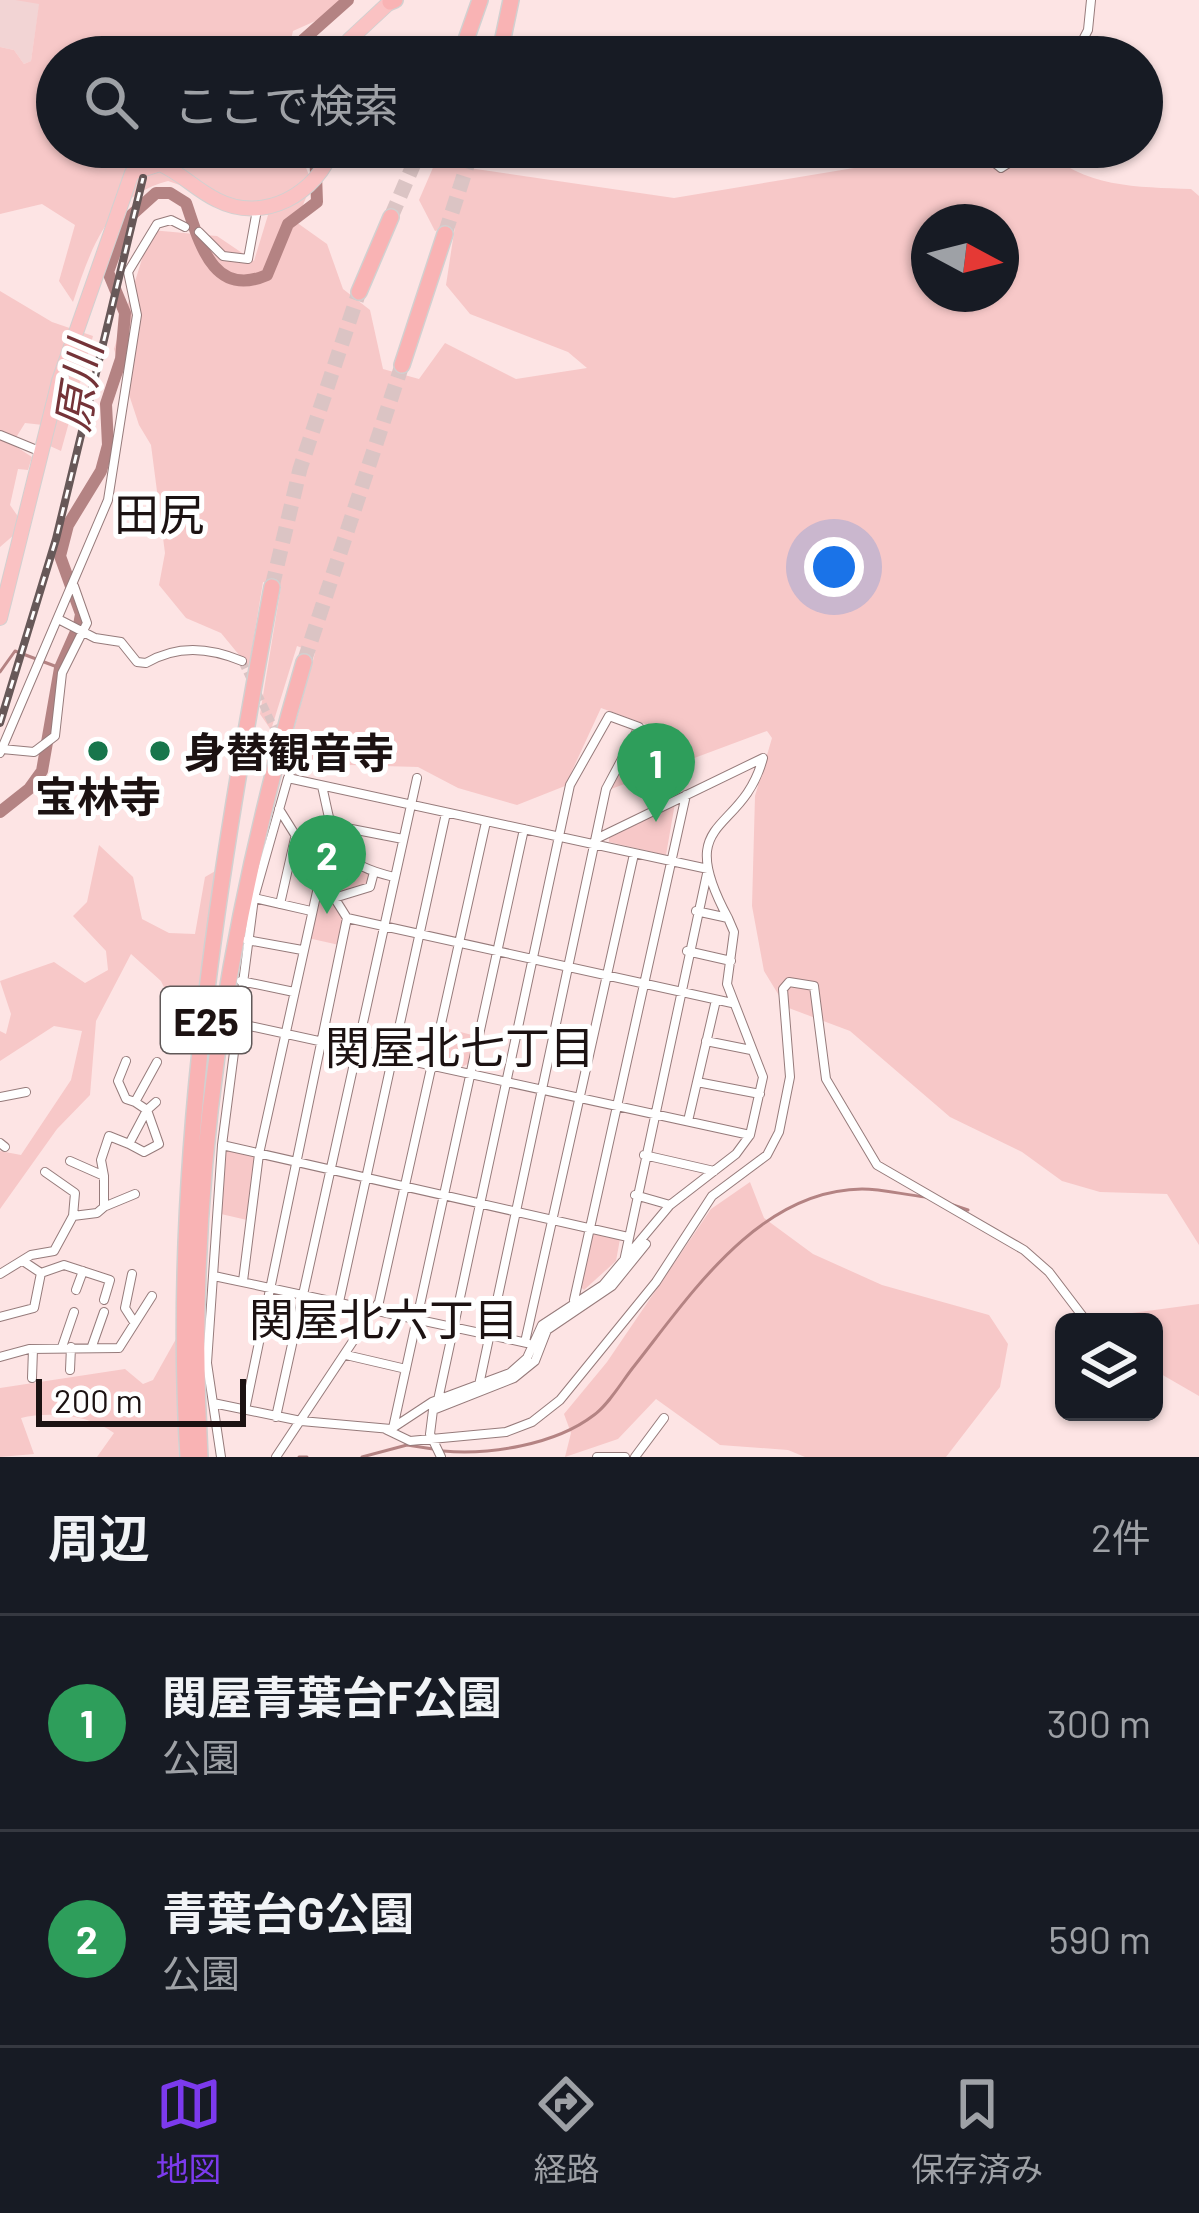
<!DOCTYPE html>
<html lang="ja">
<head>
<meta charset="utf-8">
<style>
  body { margin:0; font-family:Barlow,"Noto Sans JP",sans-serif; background:#242831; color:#f1f3f6 }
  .controls { position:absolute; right:36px; bottom:36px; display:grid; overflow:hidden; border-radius:18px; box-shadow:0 3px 9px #0004 }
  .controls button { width:108px; height:108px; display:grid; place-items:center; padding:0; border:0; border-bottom:3px solid #363941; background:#171b24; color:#f1f3f6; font:60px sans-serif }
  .compass { position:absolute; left:911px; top:204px; width:108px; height:108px; border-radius:50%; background:#171b24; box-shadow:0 3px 9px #0004; rotate:97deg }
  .scale { position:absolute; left:36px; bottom:30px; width:210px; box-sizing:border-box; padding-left:12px; border:6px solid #1c1212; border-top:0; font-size:33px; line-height:42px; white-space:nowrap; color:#1c1212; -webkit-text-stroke:9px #fff; paint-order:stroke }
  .you { position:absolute; left:834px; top:567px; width:42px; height:42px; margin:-30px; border:9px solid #fff; border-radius:50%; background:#1a73e8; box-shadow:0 0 0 18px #1a73e833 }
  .badge { display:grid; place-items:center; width:78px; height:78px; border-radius:50%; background:#7c3aed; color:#fff; font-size:39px; font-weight:700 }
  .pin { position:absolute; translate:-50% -99px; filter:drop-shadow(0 3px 6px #0008) }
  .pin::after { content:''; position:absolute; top:63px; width:42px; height:36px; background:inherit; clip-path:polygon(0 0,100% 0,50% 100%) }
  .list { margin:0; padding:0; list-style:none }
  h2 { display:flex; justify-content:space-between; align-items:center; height:156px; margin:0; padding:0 48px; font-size:51px }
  h2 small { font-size:39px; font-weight:400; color:#9ea1a6 }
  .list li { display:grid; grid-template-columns:78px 1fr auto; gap:36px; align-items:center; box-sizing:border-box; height:216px; padding:0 48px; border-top:3px solid #363941 }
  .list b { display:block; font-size:45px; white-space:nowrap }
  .list p { margin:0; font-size:39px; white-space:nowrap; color:#9ea1a6 }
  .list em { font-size:39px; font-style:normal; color:#9ea1a6 }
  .icon { flex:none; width:66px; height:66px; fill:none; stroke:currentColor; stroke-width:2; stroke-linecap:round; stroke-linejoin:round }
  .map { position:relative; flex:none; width:1199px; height:1457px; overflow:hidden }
  .search { position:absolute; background:#171b24; box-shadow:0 3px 9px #0004; left:36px; right:36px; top:36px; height:132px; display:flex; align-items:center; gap:30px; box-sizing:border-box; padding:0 42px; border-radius:66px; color:#9ea1a6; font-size:45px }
  .sheet { height:588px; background:#171b24 }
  nav { display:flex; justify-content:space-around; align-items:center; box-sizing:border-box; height:168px; border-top:3px solid #363941; background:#171b24; font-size:33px; color:#9ea1a6 }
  nav a { display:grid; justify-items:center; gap:6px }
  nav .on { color:#7c3aed }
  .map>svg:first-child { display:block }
  .built { fill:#f2d4d4 }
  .green { fill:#f7c8c8; fill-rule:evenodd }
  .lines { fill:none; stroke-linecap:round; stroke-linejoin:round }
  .stream { stroke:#b48383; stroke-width:3 }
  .river { stroke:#b48383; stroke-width:12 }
  .minor-tunnel { stroke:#dbc4c4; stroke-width:8; stroke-dasharray:8 4; stroke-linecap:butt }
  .motorway-tunnel { stroke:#dbc4c4; stroke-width:15; stroke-dasharray:15 8; stroke-linecap:butt }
  .minor-casing { stroke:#967b7b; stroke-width:10 }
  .trunk-casing { stroke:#d2d0d0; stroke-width:16 }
  .motorway-casing { stroke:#d2d0d0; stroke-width:18 }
  .minor { stroke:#fff; stroke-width:8 }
  .trunk { stroke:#fac2c3; stroke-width:14 }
  .motorway { stroke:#f9b3b4; stroke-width:15 }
  .rail-casing { stroke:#675858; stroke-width:8 }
  .rail { stroke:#fff; stroke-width:3; stroke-dasharray:9; stroke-linecap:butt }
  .poi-dot { fill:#18764c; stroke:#fff; stroke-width:4.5 }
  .labels { text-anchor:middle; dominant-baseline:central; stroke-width:10; stroke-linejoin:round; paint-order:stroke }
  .shield { fill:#fff; stroke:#605959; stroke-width:3 }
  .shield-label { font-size:39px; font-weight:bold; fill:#1c1212 }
  .poi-label { font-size:42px; font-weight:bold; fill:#1c1212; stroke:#fff; text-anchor:start }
  .water-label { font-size:45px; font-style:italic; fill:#743338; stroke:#fff }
  .neighbourhood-label { font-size:45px; fill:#1c1212; stroke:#fff }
</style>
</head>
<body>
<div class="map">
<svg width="1199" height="1457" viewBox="0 0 1199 1457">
  <rect width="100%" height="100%" fill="#fde4e4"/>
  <path class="built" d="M0 0H40L31 61 24 64 14 50 0 47Z"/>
  <path class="green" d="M15 0H341L322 18 293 31 287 57H57V147H298L312 183 296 222 327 244 343 289 370 310 383 369 419 379 445 343 516 379 587 368 568 352 470 314 446 285 455 226 435 231 419 200 435 163 674 198 896 161 1042 147C1082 188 1138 187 1191 189L1199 196V1245L1167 1194 1100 1192 1062 1181 1022 1152 950 1117 850 1031 786 1007 764 971 752 906 755 796 772 738 767 731 611 789 648 725 601 708 565 786 517 805 458 788 418 767 314 764 294 729 315 653 297 646 271 730 260 714 281 586 263 582 249 667 221 633 186 618 159 585 165 553 151 445 139 425 114 349 151 230 217 236 254 261 268 215 168 181C107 197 91 249 73 302L59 281 75 225 42 204 0 214V47L14 50 24 64 31 61 39 4ZM929 222H1001V294H929Z
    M0 291 52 322 93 336 61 451 50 446 43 425 25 423 12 444 32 457 28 470 18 469 10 505 19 518 15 534 0 547Z
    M675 803 666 855 609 842V837Z
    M99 845 133 877 142 919 169 933 195 934 205 877 217 870 191 1045 161 981 131 954 96 1021 90 1095 57 1129 0 1209V1151L21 1155 71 1080 82 1031 54 1026 0 1061V1031L6 1034 11 1014 0 981 54 962 85 983 108 970 106 951 73 916 87 902Z
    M339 853 358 872 371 873 368 885 334 896 312 862Z
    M321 883 344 918 339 945 308 938Z
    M445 1028 476 1036 471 1062 462 1067 439 1057Z
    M225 1148 255 1156 247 1220 221 1214Z
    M750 1182 764 1218 813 1254 882 1285 989 1315 1008 1344 1000 1387 946 1457H805L788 1450 720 1445 656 1399 618 1439 565 1457 571 1433 564 1414 607 1362 711 1209Z
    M592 1230 620 1239 616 1261 584 1290 579 1285Z
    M1199 1304V1396L1154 1370V1322H1121L1132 1313Z
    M176 1339 179 1457H97L114 1433C91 1415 49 1411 21 1418L34 1454 0 1457V1388L125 1369 143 1384 153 1380Z"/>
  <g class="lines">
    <path class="stream" d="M0 672 15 651 60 668
      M953 1205 968 1210
      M443 1451C490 1455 555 1445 594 1415 610 1403 622 1381 635 1365 691 1294 759 1190 862 1189 883 1189 905 1195 926 1197
      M299 1457H307
      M362 1457 407 1445 433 1449"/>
    <path class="river" d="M303 57V40L348 0
      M0 812 29 789 42 771 60 668 79 625 81 614 60 556 68 525 101 471 108 445 106 404 121 359 125 313 108 272 127 219 156 193H170L186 203C199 240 212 299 267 275L288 224 317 202 315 147"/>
    <path class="minor-tunnel" d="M242 661 299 780"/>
    <path class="motorway-tunnel" d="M391 217 421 147
      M445 234 473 147
      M272 587 300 469 359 292
      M304 662 402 365"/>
    <g class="minor-casing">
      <path id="minor" d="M1074 57 1088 30 1091 0
        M975 147 1001 168 1021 155 1056 147
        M199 232 223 256 248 259 257 210
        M0 435 39 451
        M60 620 95 638 121 642 137 662 146 663C177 645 208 647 242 661
        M2 749 34 752 55 736 62 673 87 623 74 586
        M0 753 108 500 137 315 128 272 157 224 171 220 185 227
        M322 786C335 842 332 862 394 877
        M279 809 347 918 732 1003
        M331 825 403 839
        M598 838 763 758C742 837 672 814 728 918L696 911
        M254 898 311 911
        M334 898 370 887 374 872
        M280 904 295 838
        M247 940 302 950
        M687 951 731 961
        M241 981 294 992
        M236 1023 750 1135
        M706 1041 751 1050
        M126 1061 118 1081 126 1099 135 1102
        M697 1082 760 1094
        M0 1097 26 1092
        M688 1121 716 1000
        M0 1143 5 1147
        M129 1144 144 1152 159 1144 147 1110 156 1102
        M222 1145 628 1237
        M644 1155 714 1171
        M70 1161 104 1176V1207L97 1213 73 1216
        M104 1176 101 1160 109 1136 129 1144 147 1110 135 1102 157 1062
        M635 1195 670 1205
        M106 1206 135 1194
        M23 1261 41 1273 64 1265 110 1280 104 1300
        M0 1274 31 1255 54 1251 73 1216 75 1193 45 1172
        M132 1274 125 1308 134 1322
        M214 1276 527 1343
        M243 1281 259 1154 320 878
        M76 1290 83 1271
        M574 1300 686 795
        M339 1302 446 813
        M0 1317 34 1308 41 1273
        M525 1342 634 854
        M92 1346 104 1312
        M62 1347 74 1312
        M346 1355 406 1369
        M0 1357 29 1349 119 1348 152 1296
        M70 1370 71 1347
        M32 1378 33 1349
        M438 1400 570 785 609 716 639 727 606 789 479 1385
        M213 1403 301 1421 391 1429 432 1402 510 1373 527 1358 542 1325 603 1285 670 1205 736 1154 750 1135 763 1077 727 984 734 932 728 918
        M245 1410 347 918
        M276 1417 417 778
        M393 1428 524 829
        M385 1429 410 1441 506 1432 532 1422 560 1400 656 1282 712 1196 767 1155 779 1132 790 1077 783 989 789 982 814 986 826 1079 877 1165 1024 1250 1049 1272 1087 1322
        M221 1457 207 1363 222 1145 254 898 288 778 708 869 623 1266
        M276 1457 379 1302 486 822
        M441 1457 430 1434 433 1410 514 1378 535 1361 547 1330 612 1286 646 1244
        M597 1457H625
        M635 1457 664 1418"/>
    </g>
    <g class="trunk-casing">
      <path id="trunk" d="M342 57 349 40 392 0
        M0 618 59 381 132 173 160 164C181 173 196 190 217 200 263 224 318 194 333 147"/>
    </g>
    <g class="motorway-casing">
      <path id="motorway" d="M390 2 395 0
        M460 57 480 0
        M499 57 511 0
        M359 292 391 217
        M402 365 445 234
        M188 1457C170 1167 219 872 272 587
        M200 1457C184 1184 227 923 304 662"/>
    </g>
    <use href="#minor" class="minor"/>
    <use href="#trunk" class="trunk"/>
    <use href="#motorway" class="motorway"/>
    <g class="rail-casing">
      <path id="rail" d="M0 723 56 539 143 178"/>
    </g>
    <use href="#rail" class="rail"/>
  </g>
  <g class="poi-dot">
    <circle cx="98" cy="751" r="12"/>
    <circle cx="160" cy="751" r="12"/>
  </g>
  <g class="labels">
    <rect class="shield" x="161" y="987" width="90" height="66" rx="9"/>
    <g class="shield-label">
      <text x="206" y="1020">E25</text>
    </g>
    <g class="poi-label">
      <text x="184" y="751">身替観音寺</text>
      <text x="98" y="795" text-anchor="middle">宝林寺</text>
    </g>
    <g class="water-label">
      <text transform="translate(77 386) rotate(-81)">原川</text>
    </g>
    <g class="neighbourhood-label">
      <text x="159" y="513">田尻</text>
      <text x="460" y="1046">関屋北七丁目</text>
      <text x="384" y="1318">関屋北六丁目</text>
    </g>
  </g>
</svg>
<div class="controls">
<button><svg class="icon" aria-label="layers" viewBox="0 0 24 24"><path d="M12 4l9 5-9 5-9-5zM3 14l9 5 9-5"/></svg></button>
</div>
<svg class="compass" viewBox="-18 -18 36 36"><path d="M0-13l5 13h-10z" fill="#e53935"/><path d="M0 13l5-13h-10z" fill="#9ea1a6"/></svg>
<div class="scale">200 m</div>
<div class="you"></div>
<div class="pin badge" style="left:656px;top:822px;background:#2e9e5b">1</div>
<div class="pin badge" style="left:327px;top:914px;background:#2e9e5b">2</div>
<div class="search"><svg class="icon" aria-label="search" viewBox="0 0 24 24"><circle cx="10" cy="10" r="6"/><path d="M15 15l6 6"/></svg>ここで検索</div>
</div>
<section class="sheet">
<h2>周辺<small>2件</small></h2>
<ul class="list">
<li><span class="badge" style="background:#2e9e5b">1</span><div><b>関屋青葉台F公園</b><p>公園</p></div><em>300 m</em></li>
<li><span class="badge" style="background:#2e9e5b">2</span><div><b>青葉台G公園</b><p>公園</p></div><em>590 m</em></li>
</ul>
</section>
<nav>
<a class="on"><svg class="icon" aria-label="map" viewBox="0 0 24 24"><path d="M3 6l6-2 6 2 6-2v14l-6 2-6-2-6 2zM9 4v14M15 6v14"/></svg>地図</a>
<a><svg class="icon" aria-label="directions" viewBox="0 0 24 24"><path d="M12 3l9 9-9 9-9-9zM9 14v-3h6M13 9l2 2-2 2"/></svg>経路</a>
<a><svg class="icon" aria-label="saved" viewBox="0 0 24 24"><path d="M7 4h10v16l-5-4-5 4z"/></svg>保存済み</a>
</nav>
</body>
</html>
